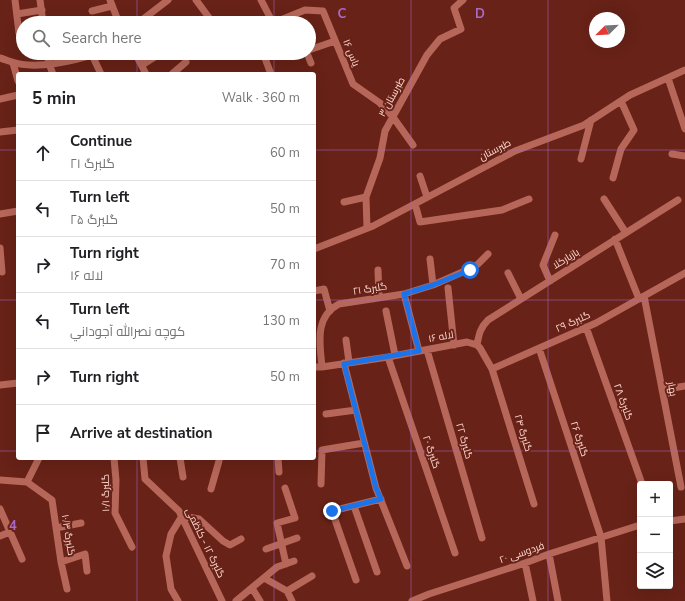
<!DOCTYPE html>
<html lang="en">
<head>
<meta charset="utf-8">
<style>
  body { margin:0; font-family:"Nunito Sans",Cairo,sans-serif; background:#f2f2f2; color:#202124 }
  .controls { position:absolute; right:12px; bottom:12px; display:grid; overflow:hidden; border-radius:4px; box-shadow:0 4px 16px #0002 }
  .controls button { width:36px; height:36px; display:grid; place-items:center; padding:0; border:0; border-bottom:1px solid #e0e0e0; background:#fff; color:#202124; font:20px sans-serif }
  .compass { position:absolute; left:589px; top:12px; width:36px; height:36px; border-radius:50%; background:#fff; box-shadow:0 4px 16px #0002; rotate:246deg }
  .stop { position:absolute; width:12px; height:12px; margin:-9px; border:3px solid #1a73e8; border-radius:50%; background:#fff }
  .stop.end { background:#1a73e8; border-color:#fff; box-shadow:0 1px 4px #0008 }
  .list { margin:0; padding:0; list-style:none }
  h2 { display:flex; justify-content:space-between; align-items:center; height:52px; margin:0; padding:0 16px; font-size:17px }
  h2 small { font-size:13px; font-weight:400; color:#757577 }
  .list li { display:grid; grid-template-columns:26px 1fr auto; gap:12px; align-items:center; box-sizing:border-box; height:56px; padding:0 16px; border-top:1px solid #e0e0e0 }
  .list b { display:block; font-size:15px; white-space:nowrap }
  .list p { margin:0; font-size:13px; white-space:nowrap; color:#757577 }
  .list em { font-size:13px; font-style:normal; color:#757577 }
  .icon { flex:none; width:22px; height:22px; fill:none; stroke:currentColor; stroke-width:2; stroke-linecap:round; stroke-linejoin:round }
  .map { position:relative; flex:none; width:685px; height:601px; overflow:hidden }
  .search { position:absolute; background:#fff; box-shadow:0 4px 16px #0002; left:16px; top:16px; width:300px; height:44px; display:flex; align-items:center; gap:10px; box-sizing:border-box; padding:0 14px; border-radius:22px; color:#757577; font-size:15px }
  .panel { position:absolute; background:#fff; box-shadow:0 4px 16px #0002; left:16px; top:72px; width:300px; height:388px; border-radius:4px }
  .map>svg:first-child { display:block }
  .lines { fill:none; stroke-linecap:round; stroke-linejoin:round }
  .minor { stroke:#b66759; stroke-width:7 }
  .route { stroke:#1a73e8; stroke-width:5 }
  .grid { fill:none; stroke:#a969c6; stroke-width:1; stroke-opacity:0.55 }
  .labels { text-anchor:middle; dominant-baseline:central; stroke-width:4; stroke-linejoin:round; paint-order:stroke }
  .street-label { font-size:10px; fill:#fedad3; stroke:#682217 }
  .grid-label { font-size:13px; text-anchor:middle; font-weight:bold; fill:#a969c6; stroke:#682217; stroke-width:4; stroke-linejoin:round; paint-order:stroke }
</style>
</head>
<body>
<div class="map">
<svg width="685" height="601" viewBox="0 0 685 601">
  <rect width="100%" height="100%" fill="#682217"/>
  <g class="lines">
    <path class="minor" d="M15 0 19 33
      M40 0 43 23
      M110 0 119 23
      M196 0 213 23
      M261 0 273 23
      M92 11 112 6
      M17 14 42 10
      M138 23 168 0
      M273 23 305 10 323 11 353 84 380 103 393 117 413 145
      M309 50 335 41
      M47 53 49 64 53 74
      M135 53 146 74
      M263 53 271 74
      M307 53 311 63
      M92 55 101 74
      M0 58C4 59 8 61 12 62 35 70 75 61 98 53
      M13 63 18 81
      M142 65 161 53
      M172 74 186 62
      M668 78 685 129
      M0 99 18 95
      M0 132 18 130
      M672 154 685 156
      M581 159 591 120
      M420 176 427 197
      M613 178 621 149 634 130 621 101
      M604 199 626 233
      M344 202 366 197
      M415 204 420 222 502 210 529 199
      M0 214 18 211
      M367 228 366 197 380 158 385 131 427 55 440 39 461 29 454 8 463 0
      M615 239 639 299
      M0 248 2 272
      M314 249 373 226 515 151 584 125 630 95 685 70
      M430 259 433 285
      M378 270 379 297
      M508 273 521 299
      M550 281 543 265 555 235
      M448 288 454 345
      M314 291 324 289 330 311
      M404 294 419 351
      M644 296 681 487
      M386 311 395 355
      M586 327 642 484
      M346 340 349 362
      M477 345C479 334 480 328 488 320L678 200
      M477 345 480 348 492 369 596 323 685 273
      M539 348 601 537 607 601
      M427 350 482 538
      M388 357 455 553
      M344 363 376 488 407 566
      M314 367H322L388 357 467 342 477 345
      M322 367C320 344 314 317 339 304L404 294 433 285 474 267 478 264 488 254
      M492 369 534 504
      M0 385 18 383
      M662 390 685 386
      M326 414 356 410
      M114 458 116 480 115 513 132 547
      M143 458 145 479 179 511 222 601
      M180 458 183 477
      M278 458 279 472
      M0 480 27 482 39 458
      M27 482 52 500 61 562 85 554 87 571
      M321 484 322 450 364 443
      M285 488 295 518 277 523 286 564
      M211 489 219 461V458
      M354 506 377 572
      M0 509 22 559
      M670 521 685 519
      M56 528 81 523
      M0 536 10 532
      M266 549 297 538
      M549 554 558 601
      M61 562 67 589
      M525 563 533 601
      M264 578 287 591 292 601
      M356 580 332 511 381 499
      M252 588 260 601
      M287 591 312 576
      M178 601 171 589 166 556 171 534 182 516 199 519 223 541 230 545 241 539
      M236 601 277 567 294 561
      M412 601 429 594 525 563 549 554 640 525"/>
  </g>
  <g class="lines">
    <path class="route" d="M332 511 381 499 376 488 344 364 419 351 404 294 433 285 470 270"/>
  </g>
  <path class="grid" d="M137 0V23M274 0V23M411 0V601M548 0V601M137 53V74M274 53V74M0 150H18M314 150H685M0 300H18M314 300H685M0 451H18M314 451H685M137 458V601M274 458V601"/>
  <g class="labels">
    <g class="street-label">
      <text transform="translate(351 53) rotate(68)">یاس ۱۶</text>
      <text transform="translate(392 97) rotate(-61)">طبرستان ۳</text>
      <text transform="translate(495 150) rotate(-27)">طبرستان</text>
      <text transform="translate(566 259) rotate(-32)">بازیارکلا</text>
      <text transform="translate(370 289) rotate(-9)">گلبرگ ۲۱</text>
      <text transform="translate(573 322) rotate(-24)">گلبرگ ۲۹</text>
      <text transform="translate(441 337) rotate(-10)">لاله ۱۶</text>
      <text transform="translate(672 389) rotate(79)">بهار</text>
      <text transform="translate(623 402) rotate(70)">گلبرگ ۲۸</text>
      <text transform="translate(523 433) rotate(73)">گلبرگ ۲۴</text>
      <text transform="translate(579 439) rotate(72)">گلبرگ ۲۶</text>
      <text transform="translate(464 441) rotate(74)">گلبرگ ۲۲</text>
      <text transform="translate(431 452) rotate(71)">گلبرگ ۲۰</text>
      <text transform="translate(106 493) rotate(-91)">گلبرگ ۱۰/۱</text>
      <text transform="translate(68 535) rotate(81)">گلبرگ ۱۰/۳</text>
      <text transform="translate(205 543) rotate(64)">گلبرگ ۱۲ - کاظمی</text>
      <text transform="translate(522 553) rotate(-19)">فردوسی ۲۰</text>
    </g>
  </g>
  <g class="grid-label">
    <text x="342" y="18">C</text>
    <text x="480" y="18">D</text>
    <text x="13" y="530">4</text>
  </g>
</svg>
<div class="controls">
<button>+</button>
<button>−</button>
<button><svg class="icon" aria-label="layers" viewBox="0 0 24 24"><path d="M12 4l9 5-9 5-9-5zM3 14l9 5 9-5"/></svg></button>
</div>
<svg class="compass" viewBox="-18 -18 36 36"><path d="M0-13l5 13h-10z" fill="#e53935"/><path d="M0 13l5-13h-10z" fill="#757577"/></svg>
<div class="stop" style="left:470px;top:270px"></div>
<div class="stop end" style="left:332px;top:511px"></div>
<div class="search"><svg class="icon" aria-label="search" viewBox="0 0 24 24"><circle cx="10" cy="10" r="6"/><path d="M15 15l6 6"/></svg>Search here</div>
<section class="panel">
<h2>5 min<small>Walk · 360 m</small></h2>
<ul class="list">
<li><svg class="icon" aria-label="ahead" viewBox="0 0 24 24"><path d="M12 20V5M6 11l6-6 6 6"/></svg><div><b>Continue</b><p>گلبرگ ۲۱</p></div><em>60 m</em></li>
<li><svg class="icon" aria-label="left" viewBox="0 0 24 24"><path d="M17 20v-9H6M10 6l-5 5 5 5"/></svg><div><b>Turn left</b><p>گلبرگ ۲۵</p></div><em>50 m</em></li>
<li><svg class="icon" aria-label="right" viewBox="0 0 24 24"><path d="M7 20v-9h11M14 6l5 5-5 5"/></svg><div><b>Turn right</b><p>لاله ۱۶</p></div><em>70 m</em></li>
<li><svg class="icon" aria-label="left" viewBox="0 0 24 24"><path d="M17 20v-9H6M10 6l-5 5 5 5"/></svg><div><b>Turn left</b><p>كوچه نصرالله آجوداني</p></div><em>130 m</em></li>
<li><svg class="icon" aria-label="right" viewBox="0 0 24 24"><path d="M7 20v-9h11M14 6l5 5-5 5"/></svg><div><b>Turn right</b></div><em>50 m</em></li>
<li><svg class="icon" aria-label="arrive" viewBox="0 0 24 24"><path d="M6 21V4h12l-3 4 3 4H6"/></svg><div><b>Arrive at destination</b></div></li>
</ul>
</section>
</div>
</body>
</html>
